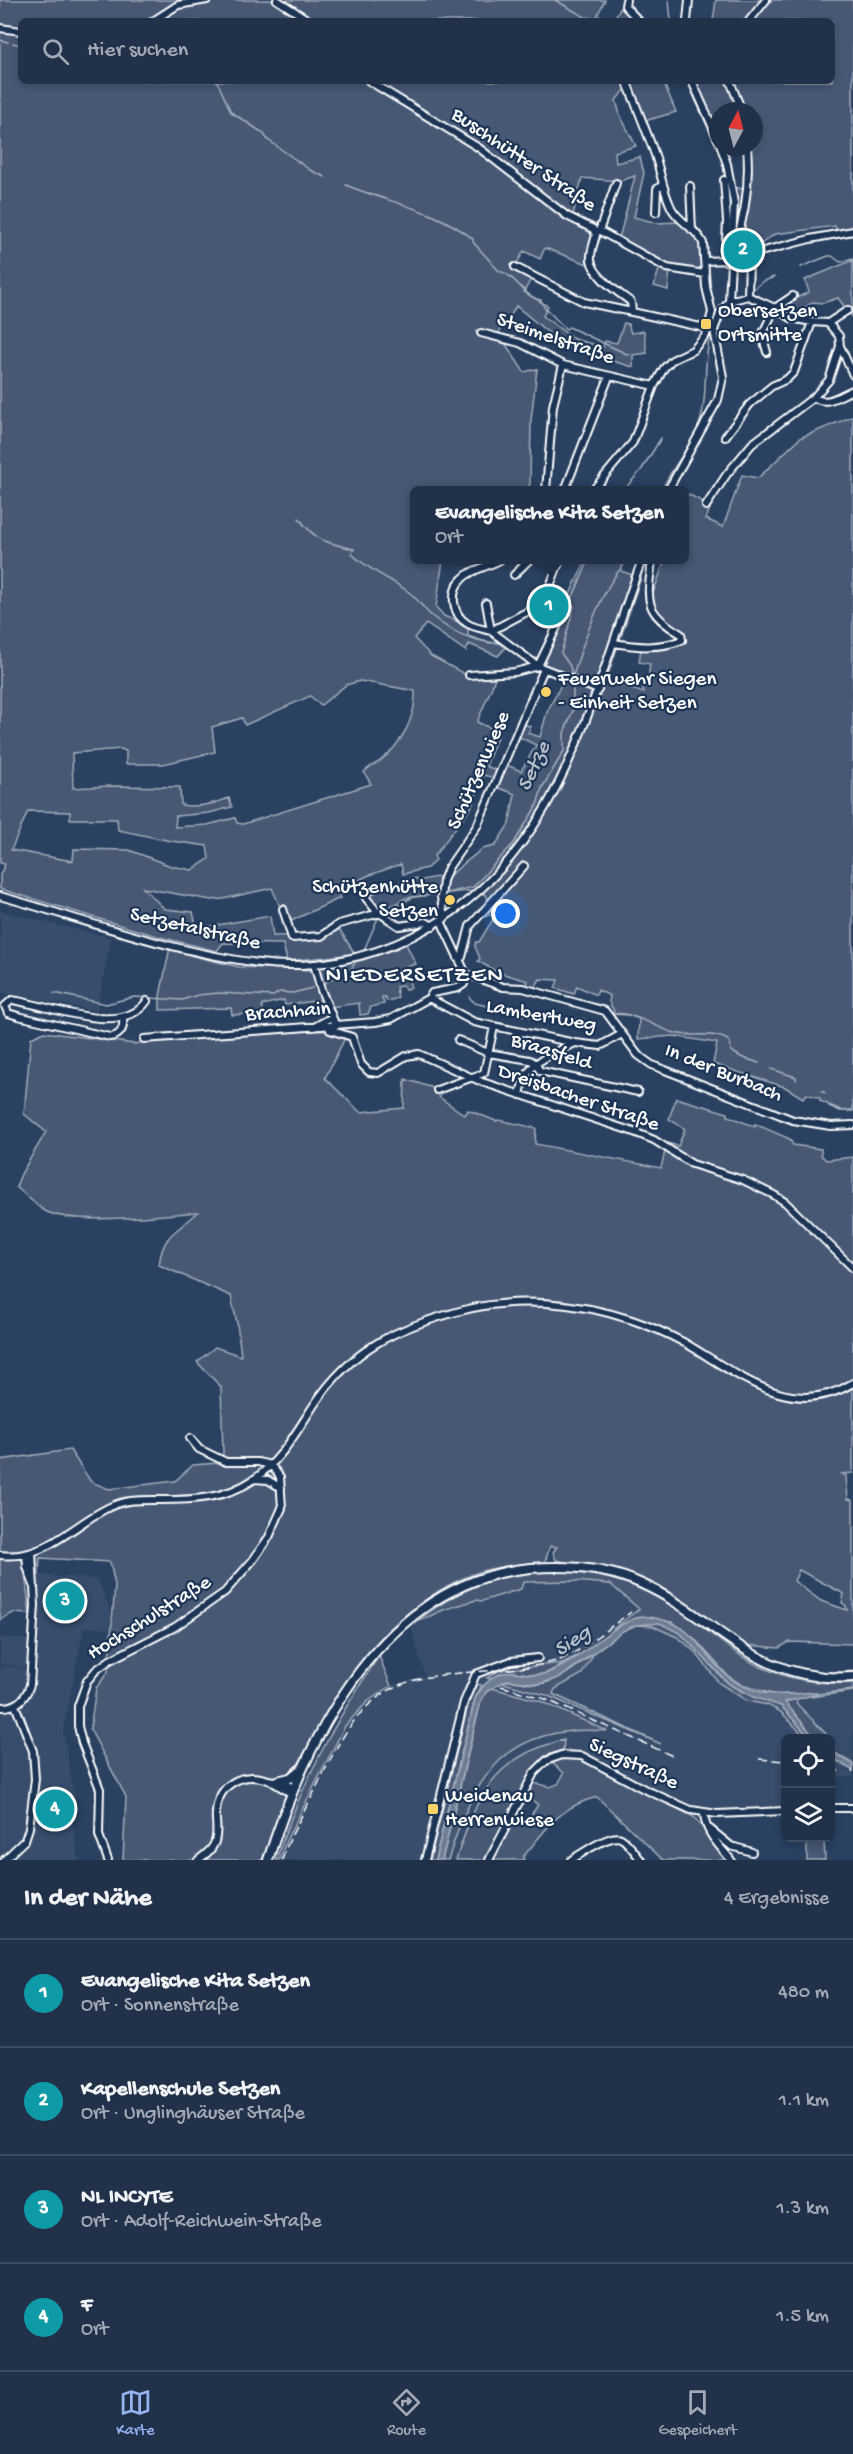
<!DOCTYPE html>
<html lang="de">
<head>
<meta charset="utf-8">
<style>
  body { margin:0; font-family:"Gochi Hand",sans-serif; background:#283950; color:#f1f3f6 }
  .controls { position:absolute; right:18px; bottom:18px; display:grid; overflow:hidden; border-radius:9px; box-shadow:0 3px 9px #0003 }
  .controls button { width:54px; height:54px; display:grid; place-items:center; padding:0; border:0; border-bottom:2px solid #3d4c61; background:#203149; color:#f1f3f6; font:30px sans-serif }
  .compass { position:absolute; left:709px; top:102px; width:54px; height:54px; border-radius:50%; background:#203149; box-shadow:0 3px 9px #0003; rotate:7deg }
  .you { position:absolute; left:506px; top:914px; width:21px; height:21px; margin:-15px; border:4px solid #fff; border-radius:50%; background:#1a73e8; box-shadow:0 0 0 9px #1a73e833 }
  .badge { display:grid; place-items:center; width:39px; height:39px; border-radius:50%; background:#95b2f1; color:#fff; font-size:20px; font-weight:700 }
  .pin { position:absolute; translate:-50% -50%; border:3px solid #fff; box-shadow:0 2px 6px #0006 }
  .popup { position:absolute; left:410px; top:486px; width:279px; height:78px; box-sizing:border-box; display:grid; place-content:center; border-radius:9px; background:#203149; filter:drop-shadow(0 2px 4px #0005); font-size:20px; white-space:nowrap; color:#a2a9b4 }
  .popup b { font-size:22px; color:#f1f3f6 }
  .popup::after { content:''; position:absolute; left:50%; top:100%; margin-left:-12px; border:12px solid transparent; border-top-color:#203149 }
  .list { margin:0; padding:0; list-style:none }
  h2 { display:flex; justify-content:space-between; align-items:center; height:78px; margin:0; padding:0 24px; font-size:26px }
  h2 small { font-size:20px; font-weight:400; color:#a2a9b4 }
  .list li { display:grid; grid-template-columns:39px 1fr auto; gap:18px; align-items:center; box-sizing:border-box; height:108px; padding:0 24px; border-top:2px solid #3d4c61 }
  .list b { display:block; font-size:22px; white-space:nowrap }
  .list p { margin:0; font-size:20px; white-space:nowrap; color:#a2a9b4 }
  .list em { font-size:20px; font-style:normal; color:#a2a9b4 }
  .icon { flex:none; width:33px; height:33px; fill:none; stroke:currentColor; stroke-width:2; stroke-linecap:round; stroke-linejoin:round }
  .map { position:relative; flex:none; width:853px; height:1860px; overflow:hidden }
  .search { position:absolute; background:#203149; box-shadow:0 3px 9px #0003; left:18px; right:18px; top:18px; height:66px; display:flex; align-items:center; gap:15px; box-sizing:border-box; padding:0 21px; border-radius:9px; color:#a2a9b4; font-size:22px }
  .sheet { height:510px; background:#203149 }
  nav { display:flex; justify-content:space-around; align-items:center; box-sizing:border-box; height:84px; border-top:2px solid #3d4c61; background:#203149; font-size:16px; color:#a2a9b4 }
  nav a { display:grid; justify-items:center; gap:3px }
  nav .on { color:#95b2f1 }
  .map>svg:first-child { display:block }
  .built { fill:#394e6c }
  .green { fill:#465975; stroke:#a2acba; stroke-width:1.5; fill-rule:evenodd }
  .water { fill:#6d7d92; stroke:#a7b1be; stroke-width:1.5 }
  .lines { fill:none; stroke-linecap:round; stroke-linejoin:round }
  .stream { stroke:#a7b1be; stroke-width:1.5 }
  .minor-casing { stroke:#fff; stroke-width:10 }
  .major-casing { stroke:#fff; stroke-width:12 }
  .minor { stroke:#1d3557; stroke-width:6 }
  .major { stroke:#1d3557; stroke-width:8 }
  .rail { stroke:#fff; stroke-width:1.5; stroke-dasharray:9 4.5; stroke-linecap:butt }
  .poi-dot { fill:#ffd166; stroke:#1d3557; stroke-width:2 }
  .labels { text-anchor:middle; dominant-baseline:central; stroke-width:4.5; stroke-linejoin:round; paint-order:stroke }
  .street-label { font-size:21px; fill:#fff; stroke:#1d3557 }
  .poi-label { font-size:21px; fill:#fff; stroke:#1d3557; text-anchor:start }
  .water-label { font-size:22px; font-style:italic; fill:#b6bec8; stroke:#1d3557 }
  .quarter-label { font-size:24px; letter-spacing:1.5px; fill:#fff; stroke:#1d3557 }
</style>
</head>
<body>
<div class="map">
<svg width="853" height="1860" viewBox="0 0 853 1860">
  <rect width="100%" height="100%" fill="#2a4161"/>
  <filter id="ink" filterUnits="userSpaceOnUse"><feTurbulence type="fractalNoise" baseFrequency=".0167" numOctaves="2"/><feDisplacementMap in="SourceGraphic" scale="12" xChannelSelector="R" yChannelSelector="G"/><feConvolveMatrix kernelMatrix="1 2 1 2 8 2 1 2 1" color-interpolation-filters="sRGB"/></filter>
  <g filter="url(#ink)">
    <path class="built" d="M0 911 111 938 97 1011 0 992Z
      M39 1575 97 1579 111 1612 110 1629 84 1627 63 1731 74 1795 72 1820 79 1860H0V1666L28 1669 35 1667 38 1641Z
      M573 1581 610 1584 640 1609 579 1655 562 1663 500 1670 487 1678 534 1690 639 1735 553 1694 555 1689 582 1674 594 1653 630 1627 636 1625 653 1626 679 1638 696 1653 720 1683 747 1701 768 1705 781 1712 806 1738H786L785 1806 717 1809 697 1807 640 1782 589 1755 563 1750 564 1740 534 1748 486 1789 470 1819 456 1860H448L464 1812 472 1796 492 1768 505 1755 533 1739 551 1734 570 1731H605L540 1701 478 1685 470 1697 430 1860H279L287 1839 345 1726 355 1713 391 1686 425 1675 411 1628 415 1623 443 1610 477 1600 482 1601 522 1582Z
      M0 1637 30 1640 28 1668 0 1664Z
      M853 1691V1767L847 1768V1771H853V1777H831L830 1738 797 1704 796 1699Z"/>
    <path class="green" d="M0 0H605L597 16 615 17 621 7 637 14 635 21H21V81H663L676 112 641 122 627 88 616 100 620 115 636 146 615 152 616 163 640 157 644 173 634 217 657 223 680 222 697 228 705 241 709 275 670 269 668 290 654 286 660 266 619 239 635 176 620 181 582 178 573 215 604 228 590 265 545 248 540 259 524 251 515 267 532 277 524 292 548 306 543 316 574 339 603 347 605 341 617 343 624 323 628 324 631 333 644 331 647 353 633 355V367L567 348 516 306 507 322 502 320 499 334 524 372 537 369 531 420 530 484 526 490H414V560H443L436 607 444 616 468 626V636L489 643 502 642 507 646 498 656 469 644 466 651 426 624 414 638 431 656 470 677 496 674 492 687 477 722 499 732 486 766 498 771 502 763 521 771 536 745 513 734 519 722 531 727 528 733 540 737 547 712 563 681 538 662 586 560H625L621 571 641 578 606 681 644 693 640 677 648 680 650 664 639 662 641 649 680 641 681 634 659 622 648 607 665 560H684V505L688 494 711 506 706 519 723 527 742 475 758 478 800 438 853 416V1111H843L820 1101V1098L807 1094 803 1098 785 1087 713 1064 717 1043 673 1036 638 1039 639 1019 628 1015 612 1014 614 1011 609 1002 610 996 598 990 596 995 577 986 574 994 555 988 558 980 540 979 534 989 526 987 528 981 497 972 478 961 480 958 475 947 476 942H479L495 916 493 914 484 917 480 915 491 902 484 894 467 891 406 898 381 912 368 895 381 887 416 878 418 881 451 874 482 849 495 846 509 824 515 794 494 786V778L484 775 471 808 434 856 436 860 427 868 403 874 401 864 367 876 338 891 340 898 287 923 272 888 223 899 211 900 143 888 165 909 193 912 196 926H211L270 916 273 936 319 935 338 927 355 954 287 961 283 944 223 943 217 951 160 937 0 889V875L5 864 0 863ZM360 681 415 691C416 718 401 745 380 761 374 765 369 767 364 772L371 784 243 824 237 823 235 818 207 825 175 827 176 816 209 813 232 807 229 798C214 804 198 808 181 805L180 787 110 786 73 788 72 753 121 749 126 751V764H163L215 752 212 727 242 718 245 725 310 696 321 705 346 685ZM28 811 70 812V819H117L118 830 171 841 207 846 209 859 192 870 171 866 129 850 74 849 73 861 11 850Z
      M716 0H853V235L839 237 835 226 775 234 758 246 738 238 727 261 724 184 746 190 747 147H754V111H718V126L710 127 696 81H832V21H713Z
      M853 260V318L838 298 823 303 813 302 794 315 779 306 809 292 805 280Z
      M406 944 416 964 405 967 411 988 405 990 403 986 396 987 398 998 387 1001 385 997H382L384 1004 371 1007 368 1014 360 1015 359 1003 330 1007 319 967 363 960Z
      M170 947 193 956 239 967 313 970 322 1000 285 1005 284 1000 262 1005 263 1013 232 1015 231 1008 160 1010V996Z
      M289 1030 327 1031 346 1036 325 1078 360 1112 404 1108 405 1079 443 1091 439 1097 465 1115 468 1110 496 1121 499 1120 536 1128 535 1144 661 1168 667 1143 678 1146 685 1129 669 1119 676 1098 728 1113V1116L755 1127V1124L790 1139 793 1145 821 1149V1155L826 1160 853 1157V1473L842 1474 846 1476 848 1499 853 1500V1644L789 1642 779 1648 747 1645C779 1665 815 1676 853 1671V1674L830 1675 791 1668 749 1650 682 1601 640 1578 556 1560 553 1552 557 1547 550 1546 545 1562C524 1564 502 1565 482 1571 415 1592 366 1652 329 1709 316 1729 307 1752 293 1772L279 1776 285 1797 262 1860H123L126 1797 90 1729 96 1688 108 1672 115 1585 110 1562 40 1558 39 1575 25 1574 30 1614 13 1613 0 1620V1460L70 1450 91 1482 109 1489 175 1481 193 1465 218 1463 223 1454 221 1387 197 1362 215 1347 241 1356 237 1323 231 1296 159 1265C163 1232 178 1232 198 1212 164 1215 73 1226 45 1211 35 1205 25 1194 16 1187L21 1174 46 1132 24 1114 31 1038 44 1032 135 1044 160 1038ZM799 1570 844 1594 842 1603 846 1606 847 1610 821 1601 794 1581Z
      M556 1571C591 1573 625 1580 657 1596 689 1613 713 1638 743 1657 776 1678 815 1685 853 1683V1691L811 1697 817 1695 815 1692 780 1696 742 1685 728 1676 694 1638 673 1622 633 1619 613 1629 639 1609 610 1584 573 1581 523 1582 521 1589 482 1601 476 1600 443 1610 415 1623C459 1587 500 1573 556 1571Z
      M654 1622C687 1626 704 1664 728 1683 743 1696 762 1696 779 1705 791 1711 800 1729 810 1738H806L781 1712 768 1705 747 1701 719 1683 696 1653 679 1638 653 1626 636 1625Z
      M594 1653 582 1674 555 1689 553 1694 661 1744 546 1695 500 1682C514 1678 526 1685 539 1684 559 1682 579 1665 594 1653Z
      M579 1655 545 1674 537 1675 511 1672 492 1679 487 1678 500 1670 562 1663Z
      M379 1656 391 1686 367 1702 345 1726 287 1839 279 1860H276C301 1784 334 1722 379 1656Z
      M477 1684 482 1685 475 1699 435 1860H430L470 1697Z
      M492 1688 540 1701 607 1731C507 1724 475 1773 448 1860H442L481 1701 487 1691Z
      M796 1699 797 1704 830 1738H815L785 1704V1701Z
      M564 1740 563 1750 545 1756 530 1773 484 1860H456C477 1795 494 1756 564 1740Z
      M565 1758 579 1759 694 1817 728 1860H663L597 1797C559 1807 547 1828 523 1857L524 1860H493L511 1826 526 1822 538 1805 526 1795 534 1783 550 1787 558 1784 564 1773 551 1762Z
      M809 1840 824 1841 825 1860H807V1843Z"/>
    <path class="water" d="M642 1616C701 1622 694 1652 734 1681 758 1698 788 1695 815 1692L818 1694 785 1702 815 1738H810L781 1706 753 1697 729 1684 681 1634 660 1623 636 1625 623 1631 561 1677 539 1684 507 1680 487 1691 481 1701 475 1724 442 1860H435L475 1699C482 1684 497 1670 515 1672 525 1673 536 1677 547 1673 582 1661 605 1627 642 1616Z
      M830 1750 853 1764V1771L831 1757Z"/>
    <g class="lines">
      <path class="stream" d="M555 0 585 17 625 21
        M669 0 671 21
        M0 40 8 42
        M13 43 21 45
        M217 81 231 112 263 133 268 140 310 170 325 177
        M687 81 724 164
        M346 185C389 203 436 209 473 239V242L499 271C516 275 524 298 541 300L544 307 566 329 569 327 629 355
        M801 267 828 256H832L840 262 853 259
        M750 292 762 282 774 277
        M624 490 642 469 661 438
        M662 490C671 467 690 449 699 425 709 395 702 362 711 332
        M299 518C315 541 327 543 354 549L351 553C367 569 388 578 406 590 417 597 423 609 433 617 452 633 477 643 502 643
        M572 675 570 666 561 653 574 607 571 601 589 560
        M573 676C584 640 602 586 628 560
        M443 894 473 887 514 843 537 805 542 788 564 751V733L573 710V684
        M384 913 413 897 438 894
        M364 950 378 918
        M324 983 351 969 355 963
        M54 993 106 1004 134 997 182 1000 198 995 219 993 273 996 279 992 293 993 312 988
        M469 997 475 1003 534 1018 584 1019
        M612 1015C628 1008 658 1029 675 1033 692 1038 718 1030 730 1042L731 1051 741 1057 759 1063
        M771 1069 796 1077V1080
        M821 1091 825 1093
        M829 1106 840 1111 853 1110
        M818 1694 853 1690"/>
      <g class="minor-casing">
        <path id="minor" d="M277 0 310 21
          M626 0 625 6 639 21
          M153 21 178 5 207 0
          M687 21 689 0
          M749 21 766 0
          M0 28 21 31
          M369 81 479 148 567 216 593 229 596 235C594 243 590 252 591 260 594 277 618 292 631 302L632 312 714 330
          M692 81 718 139
          M730 81 742 111
          M724 180 727 221 725 261
          M690 186 692 230
          M656 212 657 189 662 185
          M599 231 616 183
          M600 231 667 268 705 274
          M734 249C745 217 750 181 747 147
          M705 261 749 259
          M515 267 584 302 632 312
          M748 296 749 259 752 254 810 239 853 231
          M729 301 748 296 775 308 791 318 812 322 828 323 848 310
          M481 333 520 343 563 365 654 386
          M841 348 853 375
          M767 352 762 335 775 308 793 296
          M814 397C826 407 840 395 853 390
          M725 437 750 404 772 386 787 379 794 372 812 322
          M546 490 553 406 563 365
          M565 490 609 377
          M593 490 633 442 654 386 664 368 672 360 693 350 706 335 712 312 706 287 703 243C697 229 680 223 672 209 663 192 661 173 655 155 647 132 637 108 628 85
          M668 490 718 400 723 377 714 330 720 314 729 301 734 203 727 164 721 147
          M706 506 727 474 752 444 814 397 829 380 840 346 839 336 828 323
          M560 560 550 586 536 607 491 631 538 666 567 606
          M514 575 529 560
          M486 603 491 631C484 629 475 628 468 624 452 615 449 592 462 579 471 569 488 567 500 560
          M614 643C637 647 659 649 682 640L681 634C643 612 647 600 652 560
          M469 675 515 672 538 666 598 690
          M375 888 367 892 366 898 379 914
          M0 896C82 919 175 953 259 963 311 970 367 959 413 936 562 861 589 701 642 560
          M283 909 292 938 321 936 339 924 376 914H381L399 926 426 922 433 926
          M444 919 441 897 443 881 448 868 477 826 544 669
          M458 959 462 957 470 926 524 866
          M314 964 321 990 336 1026
          M466 974 503 987 523 988 605 1011 638 1055 652 1065 665 1070 793 1120 831 1126 853 1125
          M429 998 474 1022 575 1043 600 1046 622 1034
          M123 1019C124 1028 121 1036 110 1037L18 1016 8 1013 5 1006 12 1000C49 1005 122 1038 147 1001
          M314 1027 332 1017
          M329 1027 330 1030 352 1037 361 1064 369 1072 378 1073 406 1056 419 1054 482 1082 634 1132 654 1140 692 1164 743 1180 774 1195 785 1202 853 1268
          M144 1039 375 1022 391 1019 429 998 432 993 458 988 464 984 466 974 441 921
          M458 1040 488 1053 530 1060 535 1063 540 1071 638 1092
          M437 1090 484 1073 494 1027
          M520 1095C525 1061 547 1057 575 1043
          M254 1479 268 1480 281 1488
          M26 1554 27 1567 33 1583
          M0 1555C47 1561 74 1522 112 1506 127 1499 144 1500 160 1500 193 1500 225 1499 253 1480 281 1461 296 1432 314 1405 352 1348 396 1328 460 1311 515 1296 578 1302 632 1320 650 1326 668 1334 685 1343 737 1373 791 1421 853 1383
          M0 1707C16 1708 25 1700 30 1685L35 1605 32 1552
          M271 1781 292 1794
          M830 1808H853
          M704 1813C705 1833 719 1845 731 1860
          M710 1829 731 1846 752 1852
          M4 1860 25 1840 29 1828 35 1779 33 1751 15 1705
          M108 1860 99 1835 100 1789 82 1743 78 1726V1706L87 1681 96 1670 110 1660 175 1627 225 1592 253 1560 269 1537 282 1508 280 1477 271 1465 258 1462H226L199 1449 190 1438
          M198 1860C205 1855 211 1851 214 1844 219 1833 215 1822 216 1812 218 1785 241 1772 265 1779 274 1782 284 1780 291 1787L292 1793
          M425 1860 464 1702 476 1674 511 1661 538 1658
          M489 1860 534 1773 546 1761 561 1755 582 1756 644 1789 691 1810 717 1814 786 1811
          M571 1860C581 1854 610 1833 621 1838 628 1842 636 1854 641 1860"/>
      </g>
      <g class="major-casing">
        <path id="major" d="M277 1781 290 1778 301 1769
          M268 1860C308 1734 384 1581 531 1568 569 1565 608 1568 642 1584 721 1620 755 1684 853 1677"/>
      </g>
      <use href="#minor" class="minor"/>
      <use href="#major" class="major"/>
      <path class="rail" d="M501 1686 545 1699 675 1757
        M759 1759 786 1761
        M830 1771H841
        M852 1771H853
        M282 1860C289 1837 302 1816 313 1794 340 1741 359 1690 424 1678 468 1669 516 1673 560 1660L579 1650 631 1612"/>
    </g>
  </g>
  <g class="poi-dot">
    <rect x="700" y="318" width="12" height="12" rx="3"/>
    <circle cx="546" cy="692" r="6"/>
    <circle cx="450" cy="900" r="6"/>
    <rect x="427" y="1803" width="12" height="12" rx="3"/>
  </g>
  <g class="labels">
    <g class="street-label">
      <text transform="translate(523 161) rotate(34)">Buschhütter Straße</text>
      <text transform="translate(555 340) rotate(19)">Steimelstraße</text>
      <text transform="translate(480 771) rotate(-66)">Schützenwiese</text>
      <text transform="translate(195 930) rotate(13)">Setzetalstraße</text>
      <text transform="translate(288 1013) rotate(-4)">Brachhain</text>
      <text transform="translate(541 1017) rotate(10)">Lambertweg</text>
      <text transform="translate(551 1053) rotate(17)">Braasfeld</text>
      <text transform="translate(723 1074) rotate(22)">In der Burbach</text>
      <text transform="translate(578 1099) rotate(19)">Dreisbacher Straße</text>
      <text transform="translate(150 1619) rotate(-32)">Hochschulstraße</text>
      <text transform="translate(633 1765) rotate(25)">Siegstraße</text>
    </g>
    <g class="poi-label">
      <text x="718" y="312">Obersetzen<tspan x="718" dy="24">Ortsmitte</tspan></text>
      <text x="558" y="680">Feuerwehr Siegen<tspan x="558" dy="24">- Einheit Setzen</tspan></text>
      <text x="438" y="888" text-anchor="end">Schützenhütte<tspan x="438" dy="24">Setzen</tspan></text>
      <text x="445" y="1797">Weidenau<tspan x="445" dy="24">Herrenwiese</tspan></text>
    </g>
    <g class="water-label">
      <text transform="translate(535 767) rotate(-65)">Setze</text>
      <text transform="translate(573 1642) rotate(-34)">Sieg</text>
    </g>
    <g class="quarter-label">
      <text x="415" y="976">NIEDERSETZEN</text>
    </g>
  </g>
</svg>
<div class="controls">
<button><svg class="icon" aria-label="locate" viewBox="0 0 24 24"><circle cx="12" cy="12" r="6"/><path d="M12 2v4M12 18v4M2 12h4M18 12h4"/></svg></button>
<button><svg class="icon" aria-label="layers" viewBox="0 0 24 24"><path d="M12 4l9 5-9 5-9-5zM3 14l9 5 9-5"/></svg></button>
</div>
<svg class="compass" viewBox="-18 -18 36 36"><path d="M0-13l5 13h-10z" fill="#e53935"/><path d="M0 13l5-13h-10z" fill="#a2a9b4"/></svg>
<div class="you"></div>
<div class="pin badge" style="left:549px;top:606px;background:#0f9aa8">1</div>
<div class="popup"><b>Evangelische Kita Setzen</b>Ort</div>
<div class="pin badge" style="left:743px;top:250px;background:#0f9aa8">2</div>
<div class="pin badge" style="left:65px;top:1601px;background:#0f9aa8">3</div>
<div class="pin badge" style="left:55px;top:1809px;background:#0f9aa8">4</div>
<div class="search"><svg class="icon" aria-label="search" viewBox="0 0 24 24"><circle cx="10" cy="10" r="6"/><path d="M15 15l6 6"/></svg>Hier suchen</div>
</div>
<section class="sheet">
<h2>In der Nähe<small>4 Ergebnisse</small></h2>
<ul class="list">
<li><span class="badge" style="background:#0f9aa8">1</span><div><b>Evangelische Kita Setzen</b><p>Ort · Sonnenstraße</p></div><em>480 m</em></li>
<li><span class="badge" style="background:#0f9aa8">2</span><div><b>Kapellenschule Setzen</b><p>Ort · Unglinghäuser Straße</p></div><em>1.1 km</em></li>
<li><span class="badge" style="background:#0f9aa8">3</span><div><b>NL INCYTE</b><p>Ort · Adolf-Reichwein-Straße</p></div><em>1.3 km</em></li>
<li><span class="badge" style="background:#0f9aa8">4</span><div><b>F</b><p>Ort</p></div><em>1.5 km</em></li>
</ul>
</section>
<nav>
<a class="on"><svg class="icon" aria-label="map" viewBox="0 0 24 24"><path d="M3 6l6-2 6 2 6-2v14l-6 2-6-2-6 2zM9 4v14M15 6v14"/></svg>Karte</a>
<a><svg class="icon" aria-label="directions" viewBox="0 0 24 24"><path d="M12 3l9 9-9 9-9-9zM9 14v-3h6M13 9l2 2-2 2"/></svg>Route</a>
<a><svg class="icon" aria-label="saved" viewBox="0 0 24 24"><path d="M7 4h10v16l-5-4-5 4z"/></svg>Gespeichert</a>
</nav>
</body>
</html>
